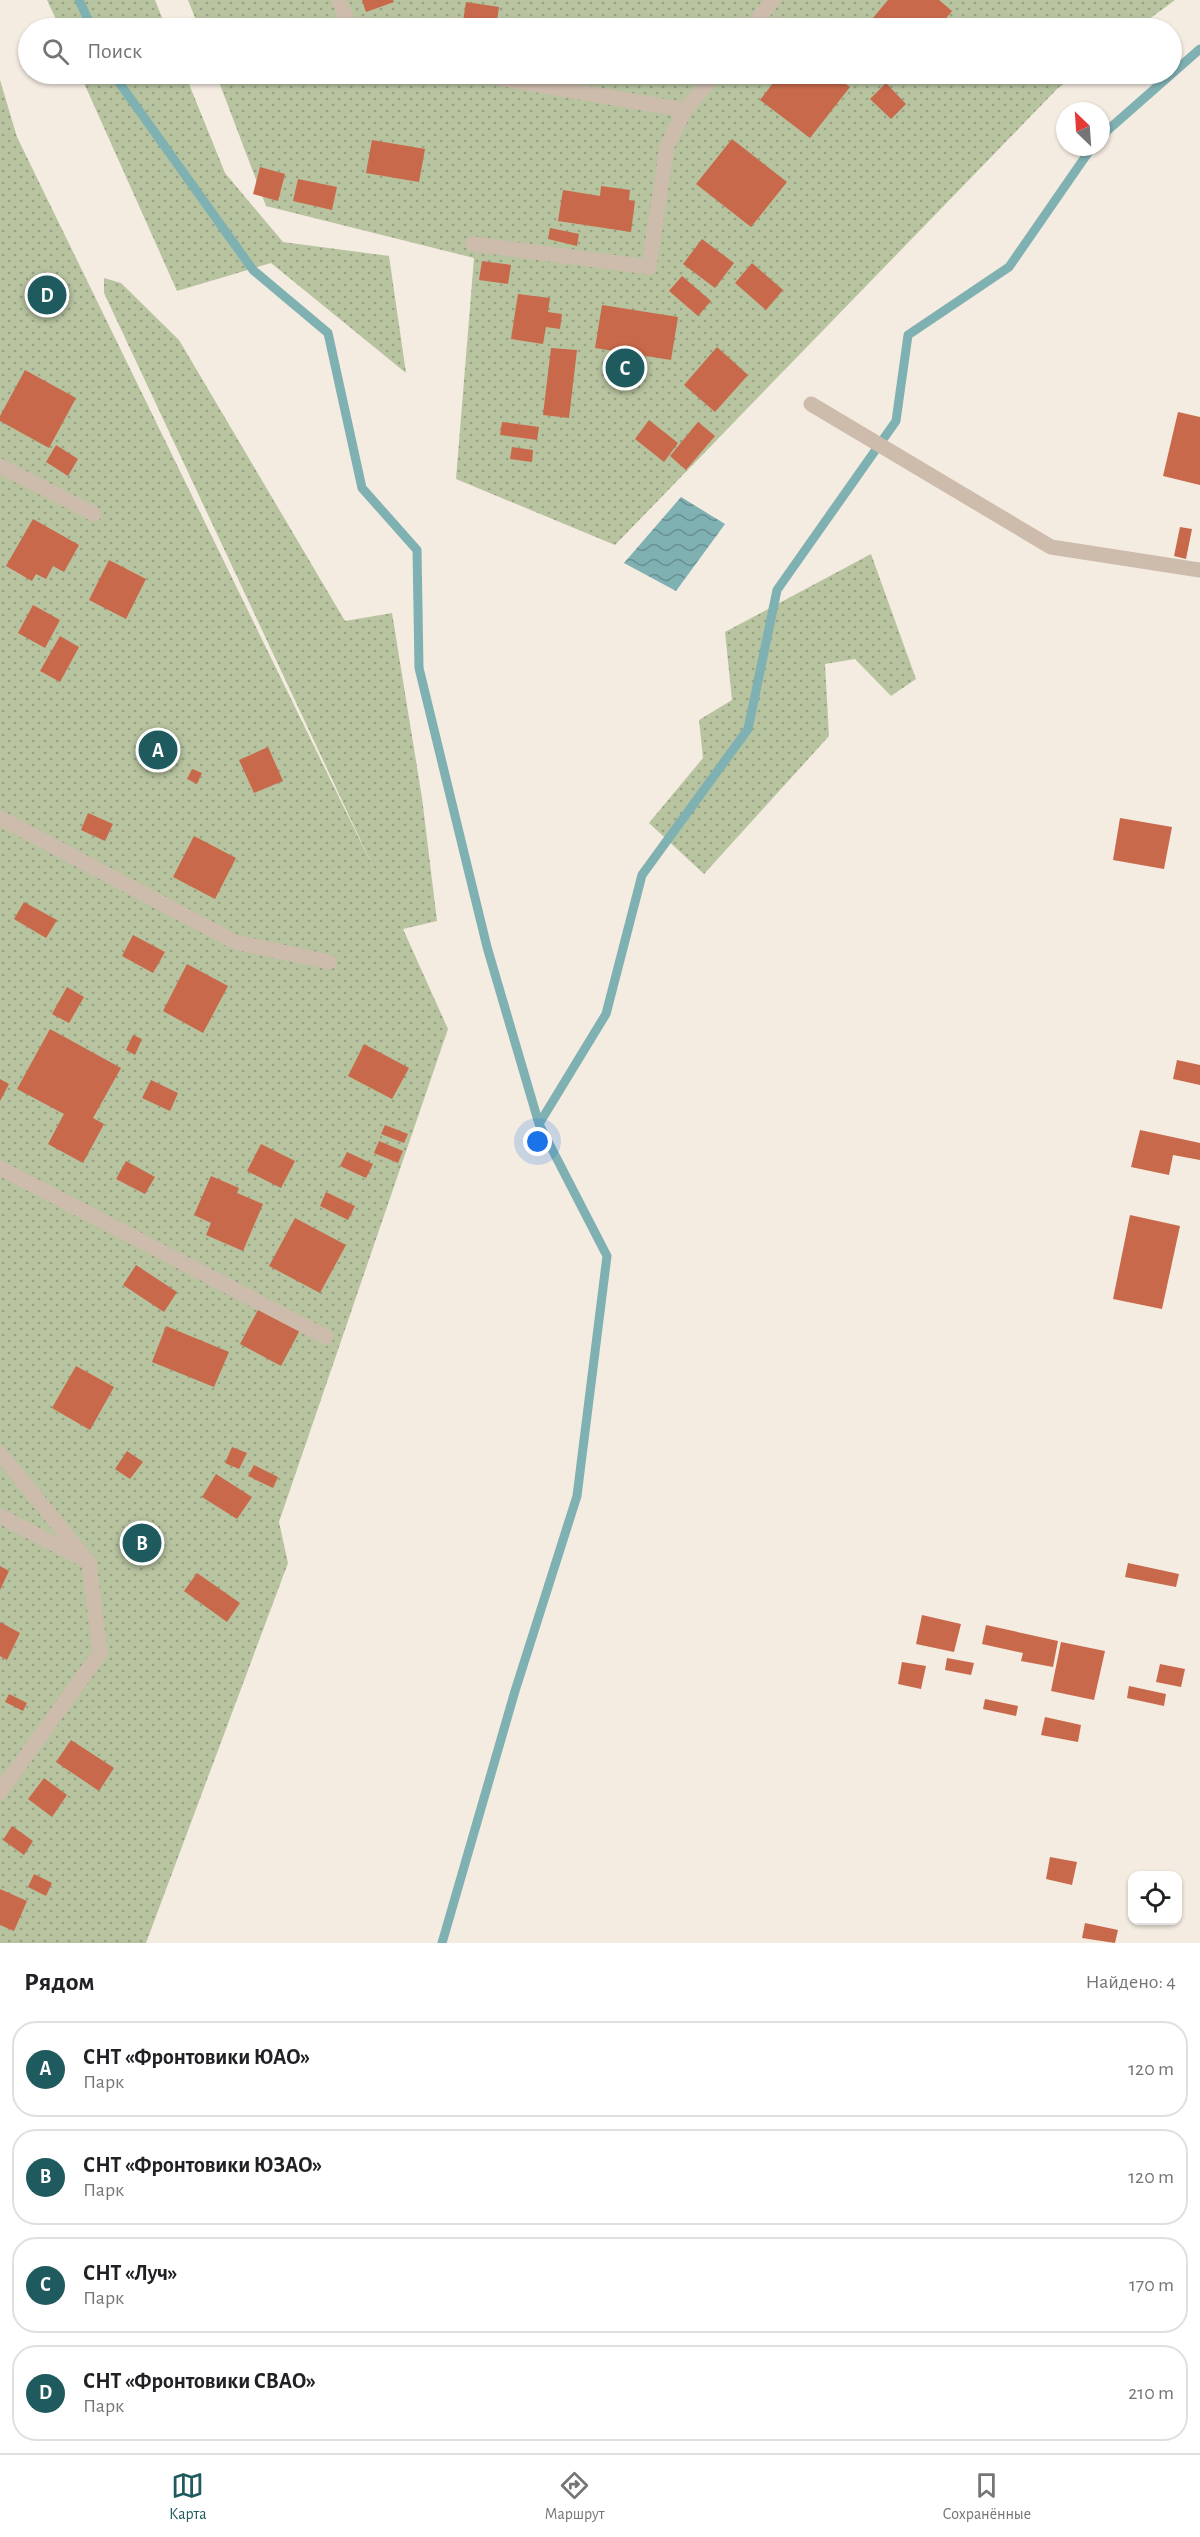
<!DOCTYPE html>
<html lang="ru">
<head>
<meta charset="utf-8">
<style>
  body { margin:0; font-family:"Alegreya Sans",sans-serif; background:#f2f2f2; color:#202124 }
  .controls { position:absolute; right:18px; bottom:18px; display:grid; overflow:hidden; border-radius:12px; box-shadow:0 2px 4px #0004 }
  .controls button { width:54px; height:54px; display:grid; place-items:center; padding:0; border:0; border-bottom:2px solid #e0e0e0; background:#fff; color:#202124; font:30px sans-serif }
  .compass { position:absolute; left:1056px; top:102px; width:54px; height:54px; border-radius:50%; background:#fff; box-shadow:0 2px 4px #0004; rotate:335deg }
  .you { position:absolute; left:538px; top:1142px; width:21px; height:21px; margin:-15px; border:4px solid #fff; border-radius:50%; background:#1a73e8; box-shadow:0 0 0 9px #1a73e833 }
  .badge { display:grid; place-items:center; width:39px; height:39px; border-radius:50%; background:#1f5a5e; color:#fff; font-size:20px; font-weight:700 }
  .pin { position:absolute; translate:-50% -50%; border:3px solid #fff; box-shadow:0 2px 6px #0006 }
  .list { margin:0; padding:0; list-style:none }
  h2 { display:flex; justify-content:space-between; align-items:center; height:78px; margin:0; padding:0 24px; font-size:26px }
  h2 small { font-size:20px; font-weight:400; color:#757577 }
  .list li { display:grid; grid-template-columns:39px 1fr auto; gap:18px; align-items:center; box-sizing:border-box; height:96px; margin:0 12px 12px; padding:0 12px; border:2px solid #e0e0e0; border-radius:24px }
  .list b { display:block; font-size:22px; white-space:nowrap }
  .list p { margin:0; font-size:20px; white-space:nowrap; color:#757577 }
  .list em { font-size:20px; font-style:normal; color:#757577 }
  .icon { flex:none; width:33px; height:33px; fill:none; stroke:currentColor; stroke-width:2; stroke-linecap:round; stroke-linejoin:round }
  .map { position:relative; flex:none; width:1200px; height:1943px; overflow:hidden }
  .search { position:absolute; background:#fff; box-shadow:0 2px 4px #0004; left:18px; right:18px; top:18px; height:66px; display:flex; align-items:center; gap:15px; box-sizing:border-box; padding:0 21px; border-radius:33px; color:#757577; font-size:22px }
  .sheet { height:510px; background:#fff }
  nav { display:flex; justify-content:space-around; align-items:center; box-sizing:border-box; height:84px; border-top:2px solid #e0e0e0; background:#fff; font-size:16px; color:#757577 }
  nav a { display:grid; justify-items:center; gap:3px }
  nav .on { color:#1f5a5e }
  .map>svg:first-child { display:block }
  .grass { fill:url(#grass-dots) }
  .water { fill:url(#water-waves) }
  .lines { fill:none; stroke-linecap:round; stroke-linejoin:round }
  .stream { stroke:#7fb0b2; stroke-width:9 }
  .building { fill:#c8694b }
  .minor { stroke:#cdbbac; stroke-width:15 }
</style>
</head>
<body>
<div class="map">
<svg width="1200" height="1943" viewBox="0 0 1200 1943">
  <defs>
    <pattern id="grass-dots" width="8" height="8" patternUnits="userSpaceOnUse" patternTransform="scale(1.5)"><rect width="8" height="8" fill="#b8c4a0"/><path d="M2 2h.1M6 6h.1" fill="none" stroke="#97a083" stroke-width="1.8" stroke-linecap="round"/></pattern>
    <pattern id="water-waves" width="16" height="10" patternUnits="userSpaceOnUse" patternTransform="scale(1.5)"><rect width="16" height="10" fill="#7fb0b2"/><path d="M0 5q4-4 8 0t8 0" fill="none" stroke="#699091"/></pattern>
  </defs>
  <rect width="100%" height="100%" fill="#f4ebe1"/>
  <path class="grass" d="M47 0H155L166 28H60Z
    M188 0H1175L1137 28H199Z
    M80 74H185L225 173 283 242 389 256 406 373 271 263 177 291Z
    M216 74H1078L1058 88 615 545 456 479 474 258 266 206Z
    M0 80 17 137 375 871 104 293V278L121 283 179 340 345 621 392 613 422 798 437 921 403 929 448 1029 279 1522 288 1563 146 1943H0Z
    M871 554 916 679 891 696 855 659 825 664 829 736 704 874 649 823 703 758 699 720 732 700 725 632Z"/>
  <path class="water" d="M681 497 725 524 676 591 624 563Z"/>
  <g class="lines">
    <path class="stream" d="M79 0 92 28
      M113 74 253 270 328 333 362 488 417 550 419 668 487 947 539 1124 607 1256 577 1496 515 1691 442 1943
      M1101 136 1200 49
      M539 1124 606 1014 642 875 748 729 777 590 896 421 908 335 1009 267 1092 147"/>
  </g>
  <path class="building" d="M362 0H393L394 2 366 12Z
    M888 0H939L952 11 938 28H871L867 25Z
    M466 2 499 7 496 28H462Z
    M653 21 684 26V28H652Z
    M780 74H832L850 87 810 138 760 100Z
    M886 83 906 104 891 119 870 99Z
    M732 139 787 182 751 227 696 184Z
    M372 140 425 149 419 182 366 173Z
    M260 167 285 174 278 201 253 194Z
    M298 179 337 187 332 210 293 201Z
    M601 186 630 190 629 200 635 201 631 232 558 221 563 190 600 196Z
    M550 228 579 234 577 246 548 239Z
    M702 239 734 263 715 288 683 264Z
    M482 261 511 265 508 284 479 280Z
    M752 263 783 290 766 310 735 283Z
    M682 276 711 301 698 316 669 291Z
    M518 294 550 298 548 312 562 314 560 329 546 327 543 344 511 339Z
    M602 305 678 317 671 360 595 348Z
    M717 347 748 375 715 412 684 385Z
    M551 348 577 350 569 418 543 415Z
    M25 370 76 398 49 448 0 421V416Z
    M1178 412 1200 417V485L1163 476Z
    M649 420 678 443 664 462 635 439Z
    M502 422 539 427 537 440 500 435Z
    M698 422 715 436 686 470 670 456Z
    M56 445 78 459 68 476 46 462Z
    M512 447 533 450 532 462 510 459Z
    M33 519 79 545 64 572 53 566 46 579 36 574 32 581 6 566Z
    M1180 527 1192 529 1186 559 1174 556Z
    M109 560 146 579 126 619 89 600Z
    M33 605 60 620 45 648 18 633Z
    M60 636 79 647 60 682 40 671Z
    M268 747 283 781 254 793 239 760Z
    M192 769 202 773 197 784 187 779Z
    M88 813 113 824 105 841 81 830Z
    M1120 818 1172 827 1164 869 1113 860Z
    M194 836 236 858 215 899 173 877Z
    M24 902 57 920 46 938 14 919Z
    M133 935 165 952 153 973 122 956Z
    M187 964 228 986 203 1033 163 1011Z
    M67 987 84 997 69 1023 52 1014Z
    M50 1029 121 1068 93 1118 104 1124 83 1163 48 1144 64 1114 17 1089Z
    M133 1035 142 1039 135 1055 126 1050Z
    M364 1044 409 1068 392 1099 348 1076Z
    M1177 1060 1200 1065V1085L1173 1079Z
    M0 1079 9 1084 0 1101Z
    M151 1080 178 1093 170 1111 142 1098Z
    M385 1125 408 1134 404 1143 381 1134Z
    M1140 1130 1200 1143V1160L1173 1155 1169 1175 1131 1167Z
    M379 1141 403 1151 398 1163 374 1153Z
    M261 1144 295 1161 281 1188 247 1171Z
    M347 1152 373 1164 366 1178 340 1166Z
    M126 1161 155 1177 145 1194 116 1179Z
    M211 1176 239 1188 237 1193 263 1204 243 1251 206 1235 211 1223 194 1215Z
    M326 1192 355 1206 348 1220 320 1206Z
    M1130 1215 1180 1226 1162 1309 1113 1299Z
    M295 1218 346 1245 320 1293 269 1266Z
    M136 1265 177 1292 164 1312 123 1285Z
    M259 1308 300 1330 281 1366 240 1344Z
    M166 1326 229 1352 214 1387 152 1362Z
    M76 1366 114 1387 90 1430 52 1408Z
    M232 1447 247 1453 239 1469 225 1463Z
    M127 1451 143 1462 130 1479 115 1469Z
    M254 1465 278 1477 273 1488 248 1476Z
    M216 1474 252 1497 237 1519 202 1497Z
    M1128 1563 1179 1574 1176 1587 1125 1577Z
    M0 1566 9 1571 0 1590Z
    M197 1573 240 1603 227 1622 184 1591Z
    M922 1615 961 1624 954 1652 916 1644Z
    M0 1622 20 1633 7 1660 0 1656Z
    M986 1625 1058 1641 1053 1667 1021 1661 1023 1653 982 1644Z
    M1061 1642 1105 1651 1094 1700 1051 1691Z
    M947 1658 974 1663 971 1675 945 1670Z
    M902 1662 926 1666 921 1689 898 1684Z
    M1160 1664 1185 1669 1181 1687 1156 1682Z
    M1129 1686 1166 1694 1164 1706 1127 1698Z
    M9 1694 27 1703 23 1711 5 1702Z
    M985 1699 1018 1706 1016 1716 983 1709Z
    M1045 1717 1081 1725 1078 1742 1041 1735Z
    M71 1740 114 1768 99 1791 56 1762Z
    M44 1778 67 1795 52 1817 28 1799Z
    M12 1826 33 1841 24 1855 3 1840Z
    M1050 1857 1077 1862 1072 1885 1046 1879Z
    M34 1874 52 1883 46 1896 28 1887Z
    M0 1889 27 1901 14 1931 0 1925Z
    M1085 1923 1118 1930 1115 1943 1082 1938Z"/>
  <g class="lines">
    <path class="minor" d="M339 0 350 28
      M751 28 773 0
      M474 74 685 110 715 74
      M473 244 649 267 667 146 685 110
      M811 404 1051 547 1200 570
      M0 466 94 514
      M0 818 235 942 329 962
      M0 1168 326 1337
      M0 1453 85 1558
      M0 1516 89 1562 100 1653 0 1792"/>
  </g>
</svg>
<div class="controls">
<button><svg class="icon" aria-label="locate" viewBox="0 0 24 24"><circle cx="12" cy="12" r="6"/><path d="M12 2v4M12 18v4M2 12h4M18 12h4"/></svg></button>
</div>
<svg class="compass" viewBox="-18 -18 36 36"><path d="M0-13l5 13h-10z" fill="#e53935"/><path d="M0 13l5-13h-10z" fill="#757577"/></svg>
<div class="you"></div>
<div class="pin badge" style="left:158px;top:750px">A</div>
<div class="pin badge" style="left:142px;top:1543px">B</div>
<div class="pin badge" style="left:625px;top:368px">C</div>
<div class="pin badge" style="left:47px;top:295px">D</div>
<div class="search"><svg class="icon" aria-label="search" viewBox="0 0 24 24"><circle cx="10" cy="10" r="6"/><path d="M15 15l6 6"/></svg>Поиск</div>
</div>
<section class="sheet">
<h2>Рядом<small>Найдено: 4</small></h2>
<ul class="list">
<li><span class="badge">A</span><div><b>СНТ «Фронтовики ЮАО»</b><p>Парк</p></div><em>120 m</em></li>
<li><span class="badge">B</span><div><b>СНТ «Фронтовики ЮЗАО»</b><p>Парк</p></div><em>120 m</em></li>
<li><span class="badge">C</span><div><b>СНТ «Луч»</b><p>Парк</p></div><em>170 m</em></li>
<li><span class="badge">D</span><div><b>СНТ «Фронтовики СВАО»</b><p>Парк</p></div><em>210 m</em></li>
</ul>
</section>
<nav>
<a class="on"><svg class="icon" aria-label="map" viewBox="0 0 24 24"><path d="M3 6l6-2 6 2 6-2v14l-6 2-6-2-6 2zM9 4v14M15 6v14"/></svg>Карта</a>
<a><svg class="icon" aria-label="directions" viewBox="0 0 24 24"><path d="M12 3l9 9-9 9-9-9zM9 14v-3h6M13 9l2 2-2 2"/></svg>Маршрут</a>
<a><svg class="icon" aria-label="saved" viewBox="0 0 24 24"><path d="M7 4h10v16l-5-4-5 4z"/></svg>Сохранённые</a>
</nav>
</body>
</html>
